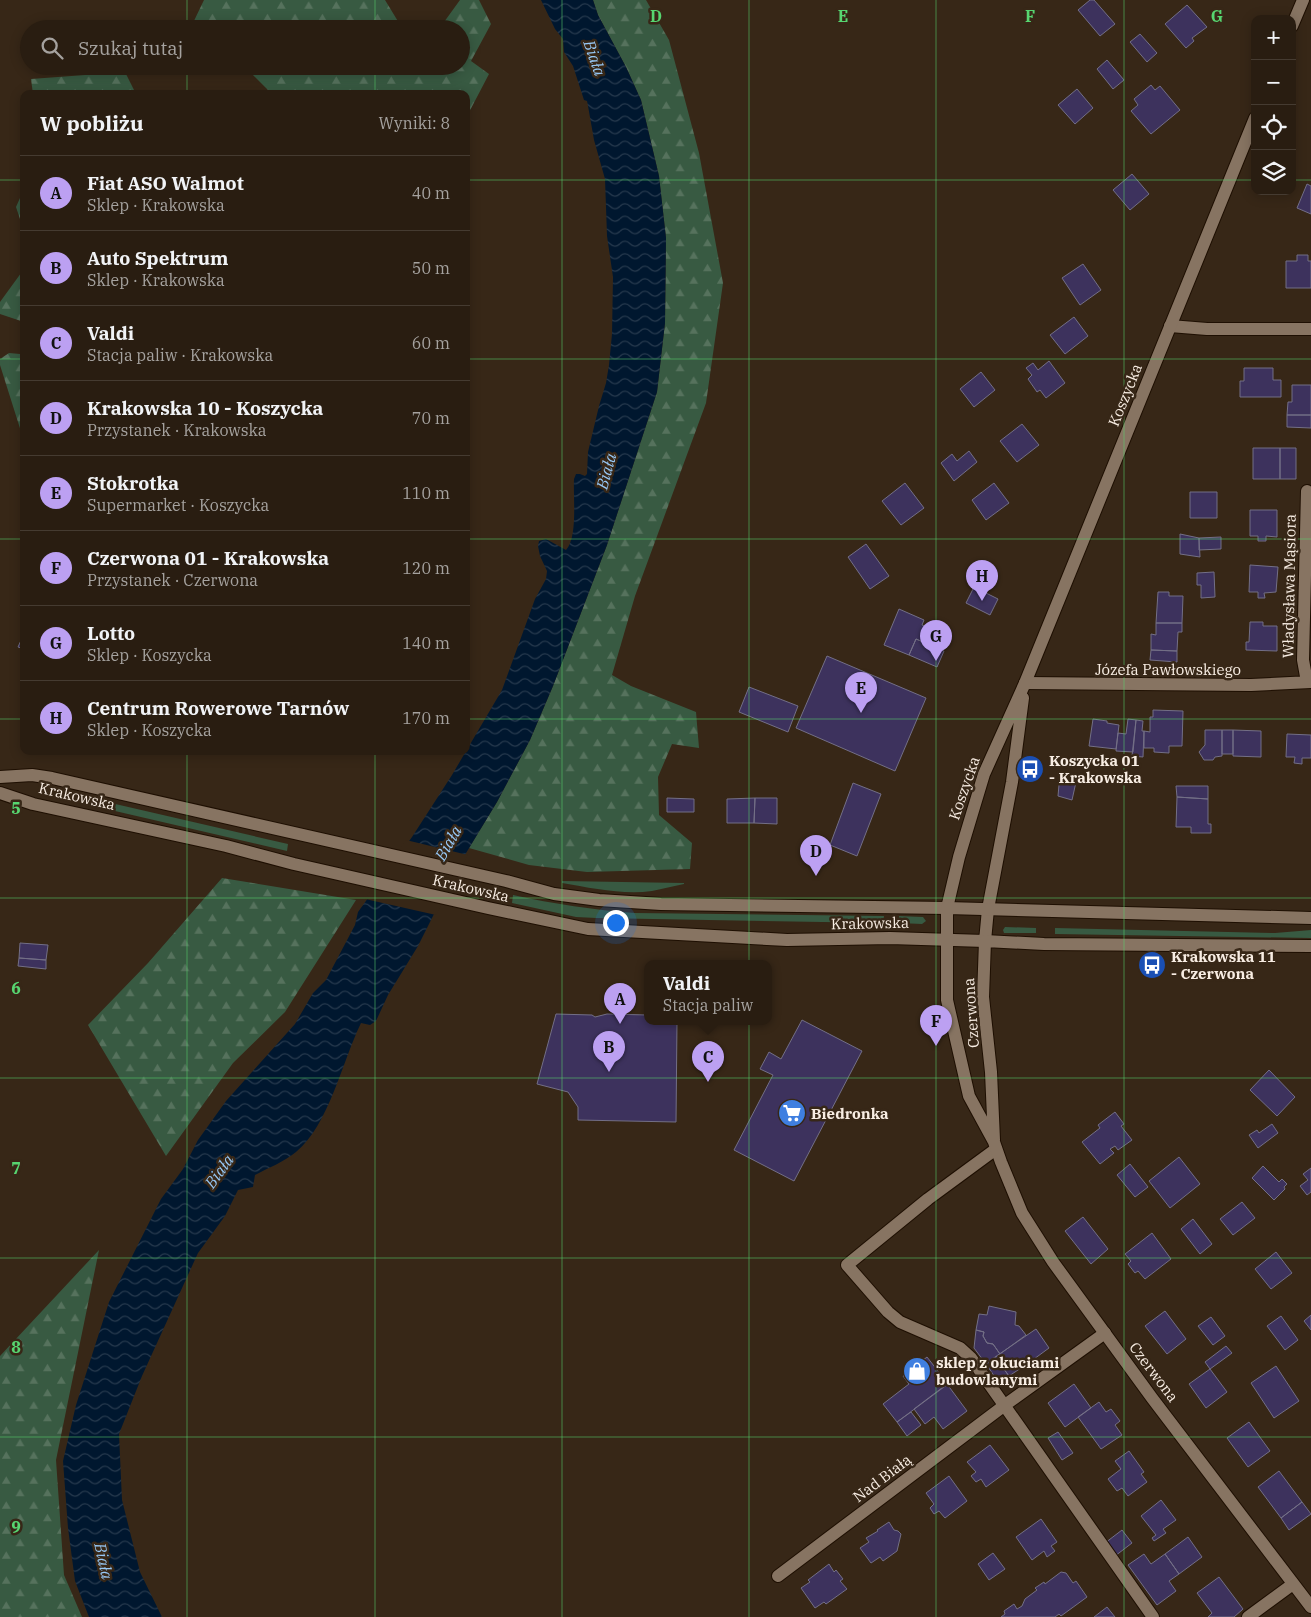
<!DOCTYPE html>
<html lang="pl">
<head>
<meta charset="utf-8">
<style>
  body { margin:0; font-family:"IBM Plex Serif",serif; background:#352a1f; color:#f1f3f6 }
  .controls { position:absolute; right:15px; top:15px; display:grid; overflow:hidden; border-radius:10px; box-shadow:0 2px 12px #0003 }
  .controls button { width:45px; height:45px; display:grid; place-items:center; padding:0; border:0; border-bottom:1px solid #453b31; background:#291d11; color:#f1f3f6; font:25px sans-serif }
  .you { position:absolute; left:615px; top:922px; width:18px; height:18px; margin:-12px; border:4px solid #fff; border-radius:50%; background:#1a73e8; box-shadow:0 0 0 8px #1a73e833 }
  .badge { display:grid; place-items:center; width:32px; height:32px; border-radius:50%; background:#bca0f2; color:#111; font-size:16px; font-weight:700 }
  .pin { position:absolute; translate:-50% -41px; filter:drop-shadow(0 1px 2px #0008) }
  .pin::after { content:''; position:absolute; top:26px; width:18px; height:15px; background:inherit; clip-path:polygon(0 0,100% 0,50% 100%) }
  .popup { position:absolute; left:644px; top:960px; width:128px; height:65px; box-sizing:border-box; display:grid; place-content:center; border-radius:10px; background:#291d11; filter:drop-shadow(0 1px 4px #0005); font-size:16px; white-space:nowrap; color:#a5a29f }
  .popup b { font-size:19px; color:#f1f3f6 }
  .popup::after { content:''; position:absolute; left:50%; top:100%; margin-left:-10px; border:10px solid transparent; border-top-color:#291d11 }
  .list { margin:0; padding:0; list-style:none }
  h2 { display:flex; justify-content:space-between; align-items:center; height:65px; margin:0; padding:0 20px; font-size:21px }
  h2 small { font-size:16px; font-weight:400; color:#a5a29f }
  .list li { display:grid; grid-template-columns:32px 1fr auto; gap:15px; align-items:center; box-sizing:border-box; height:75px; padding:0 20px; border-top:1px solid #453b31 }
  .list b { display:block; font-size:19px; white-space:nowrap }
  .list p { margin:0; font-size:16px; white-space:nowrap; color:#a5a29f }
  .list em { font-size:16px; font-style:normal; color:#a5a29f }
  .icon { flex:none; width:28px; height:28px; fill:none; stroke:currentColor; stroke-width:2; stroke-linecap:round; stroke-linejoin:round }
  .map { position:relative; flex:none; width:1311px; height:1617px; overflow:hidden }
  .search { position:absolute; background:#291d11; box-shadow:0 2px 12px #0003; left:20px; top:20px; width:450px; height:55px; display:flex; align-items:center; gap:12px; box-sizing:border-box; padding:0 18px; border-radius:28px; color:#a5a29f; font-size:19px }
  .panel { position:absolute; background:#291d11; box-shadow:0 2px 12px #0003; left:20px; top:90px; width:450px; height:665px; border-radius:10px }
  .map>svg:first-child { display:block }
  .grass { fill:#385a42 }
  .forest { fill:url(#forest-firs) }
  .water { fill:url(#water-waves) }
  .pier { fill:#372717 }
  .building { fill:#3d325d; stroke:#736f86 }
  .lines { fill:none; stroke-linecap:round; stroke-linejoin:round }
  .minor-casing { stroke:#1e0f02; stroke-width:14 }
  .tertiary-casing { stroke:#1e0f02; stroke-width:14 }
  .secondary-casing { stroke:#1e0f02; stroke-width:14 }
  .minor { stroke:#877462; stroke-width:12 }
  .tertiary { stroke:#877462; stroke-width:12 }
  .secondary { stroke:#877462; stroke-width:12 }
  .grid { fill:none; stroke:#57d570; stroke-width:1; stroke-opacity:0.55 }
  .labels { text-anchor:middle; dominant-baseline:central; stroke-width:5; stroke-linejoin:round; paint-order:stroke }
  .street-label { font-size:15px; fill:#f8ede3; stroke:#372717 }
  .poi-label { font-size:15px; font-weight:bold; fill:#f8ede3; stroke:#372717; text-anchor:start }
  .water-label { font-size:16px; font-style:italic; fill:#97c8f6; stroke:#372717 }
  .grid-label { font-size:16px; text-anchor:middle; font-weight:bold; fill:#57d570; stroke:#372717; stroke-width:5; stroke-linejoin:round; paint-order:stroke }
</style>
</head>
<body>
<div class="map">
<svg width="1311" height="1617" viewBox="0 0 1311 1617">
  <defs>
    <pattern id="forest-firs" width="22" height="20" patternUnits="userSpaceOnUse" patternTransform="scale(1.25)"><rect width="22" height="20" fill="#385a42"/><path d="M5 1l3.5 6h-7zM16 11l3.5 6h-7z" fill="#56725d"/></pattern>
    <pattern id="water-waves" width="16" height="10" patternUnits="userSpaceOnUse" patternTransform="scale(1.25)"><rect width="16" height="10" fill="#00172f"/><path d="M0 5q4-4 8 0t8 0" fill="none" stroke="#26394d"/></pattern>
  </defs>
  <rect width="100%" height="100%" fill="#372717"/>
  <path class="grass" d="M72 794 288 844 287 851 72 801 70 800Z
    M562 881 684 883V884C673 886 663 889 652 891 623 895 591 888 562 883Z
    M513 895C554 904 594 910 635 913L884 916 883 923 596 918 576 917 512 903Z
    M899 916 923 917 926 921 922 924 899 923Z
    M1005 927 1036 928V933H1004L1003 930Z
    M1055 928 1275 933 1311 930V938L1055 934Z"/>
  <path class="forest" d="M204 0H385L399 23 408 29H197L192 25Z
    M460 0H479L491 24 471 61 489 74 466 118V94H272L244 66H461V29H439Z
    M593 0H646L669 40 699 153 723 283 706 403 635 596 612 675 631 686 696 712 699 748 672 744 658 777 659 815 692 843 690 869 587 872 529 865 469 848 497 802 530 740 553 686 607 545 657 392 665 323 666 238 659 176 641 100 626 67 598 15Z
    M98 66H122L136 94H33L31 79 85 75Z
    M24 189V231L16 207Z
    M24 269V322L0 314V302Z
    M24 346V441L0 365V359L9 353 20 354Z
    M222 878 356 900 285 1012 233 1063 166 1156 88 1025 148 963Z
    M99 1250 56 1460 64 1575 82 1617H0V1356Z"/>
  <path class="water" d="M541 0H593L598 15 626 67 641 100 659 176 666 238 665 323 657 392 607 545 553 686 530 740 497 802 457 868 418 946 388 995 376 1021 370 1025 361 1023C342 1062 329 1125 296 1152 284 1162 268 1168 255 1175L253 1187 238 1190 225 1216 198 1253 142 1376 119 1434 122 1500 140 1572 162 1617H89L75 1581 68 1528 63 1461 76 1405 109 1302 161 1199 183 1169 198 1140 226 1101 295 1024 313 993 326 980 355 925 358 912 412 837 452 775 502 690 535 599 546 579 547 571 540 556 538 546 539 541 546 539 566 550C578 537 573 497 574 479L576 474H580L585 476 587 474 588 452 599 406 606 383 609 365 612 334 613 277 607 236 605 179 594 140 588 106 587 101 584 100 573 66 564 52 563 39 555 29Z"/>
  <path class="pier" d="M406 840 468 855 436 915 365 899Z"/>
  <path class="building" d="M1090 0H1094L1115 24 1100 36 1078 10Z
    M1187 5 1207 27 1192 38 1194 41 1186 48 1165 24Z
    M1140 34 1157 53 1147 62 1130 42Z
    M1107 60 1124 80 1113 89 1097 69Z
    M1151 85 1155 90 1160 86 1180 110 1151 134 1131 111 1138 105 1134 99Z
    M1077 89 1093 108 1075 124 1058 105Z
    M1132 174 1149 194 1130 210 1113 190Z
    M1307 184 1311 186V214L1297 208Z
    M1297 255H1308V261H1311V288H1286V261H1297Z
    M1083 264 1101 290 1080 305 1062 278Z
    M1074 317 1088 336 1065 354 1050 335Z
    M1049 361 1065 383 1046 398 1040 390 1037 392 1028 379 1032 375 1026 368 1033 363 1038 370Z
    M1244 368H1273V380H1281V397H1240V381H1244Z
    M981 372 995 390 974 407 960 389Z
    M1292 385H1311V415H1287L1288 402H1292Z
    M1287 415H1311V428L1287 427Z
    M1022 424 1039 445 1017 462 1000 441Z
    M1253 448H1280V479H1253Z
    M1280 448H1296V479H1280Z
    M969 451 977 462 954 481 941 463 952 454 957 461Z
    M905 483 924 508 901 525 882 501Z
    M994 483 1009 503 986 520 972 500Z
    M1190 492H1217V518H1190Z
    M1250 510H1277V537L1266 536V541H1258V536H1250Z
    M1180 534 1199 538 1200 557 1180 554Z
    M1221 537V549L1199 550V538Z
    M866 544 889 576 870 589 848 557Z
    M1250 565 1278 567 1276 592 1264 593 1265 598H1258V592H1249Z
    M1214 572 1215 597 1201 598V585H1197V573Z
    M974 587 998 599 990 615 966 603Z
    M1158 592H1169V596H1183L1182 623H1156Z
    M899 609 924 620 922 625 936 631 930 645 916 639 909 655 884 645Z
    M1250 622H1263V626H1277V651L1246 650V642H1249Z
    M1156 623H1182V632H1178L1177 651 1151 650V634L1156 635Z
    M23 636H24V649L18 647Z
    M916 639 944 651 937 667 909 655Z
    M1151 650 1177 651V662L1150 660Z
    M827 656 926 698 895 771 796 728Z
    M749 687 798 706 788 732 739 712Z
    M1153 710 1183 711 1182 746H1169V753L1154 752V748H1144V731L1150 732V717H1153Z
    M1093 719 1107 721V723L1119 725 1116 749 1089 746Z
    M1128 719 1136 720 1133 752 1116 751 1118 733 1126 734Z
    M1136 720 1143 721 1142 731H1144L1143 757 1132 756Z
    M1205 730H1222V756L1215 757 1213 760H1204L1199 752 1205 745Z
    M1222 730H1233V754H1222Z
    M1233 730 1261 731V757L1233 756Z
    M1287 734 1311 735V758H1302V764L1294 763 1295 757H1286Z
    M1062 779 1076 782 1072 800 1058 796 1059 785 1061 784Z
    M853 783 881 794 857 856 830 845Z
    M1176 786H1208V799L1177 797Z
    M1177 797 1208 799V824H1211V833H1191V827H1176Z
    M667 798 694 799V812H667Z
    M755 798 754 823H727V799Z
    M755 798H777V824L754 823Z
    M20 943 48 945 46 960 19 958Z
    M19 958 46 960V969L18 966Z
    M556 1014 592 1015 595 1017 607 1014 648 1015V1021H677L676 1122 578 1120V1107L568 1092 537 1084Z
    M802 1020 862 1051 794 1181 734 1150 773 1075 760 1069 769 1052 781 1059Z
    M1269 1070 1295 1097 1277 1116 1250 1090Z
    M1115 1112 1124 1124 1121 1126 1132 1140 1118 1150 1115 1146 1110 1149 1114 1153 1100 1164 1082 1142 1100 1128 1098 1125Z
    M1272 1124 1278 1133 1258 1148 1249 1135 1257 1130 1259 1133Z
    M1179 1157 1200 1184 1170 1208 1149 1181Z
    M1130 1164 1148 1187 1135 1197 1117 1175Z
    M1263 1166 1279 1182 1282 1179 1287 1184 1284 1187 1285 1189 1274 1200 1252 1178Z
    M1311 1168V1192L1307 1195 1300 1186 1308 1180 1303 1174Z
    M1242 1202 1255 1218 1233 1235 1220 1219Z
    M1083 1217 1108 1249 1091 1264 1065 1231Z
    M1193 1219 1212 1244 1200 1254 1181 1229Z
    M1152 1233 1171 1259 1145 1279 1138 1271 1135 1273 1128 1264 1131 1261 1125 1254Z
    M1276 1252 1292 1273 1271 1289 1255 1269Z
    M989 1306 1016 1312 1015 1325 1019 1326 1026 1335 1000 1354 993 1344 987 1343 983 1336 984 1332 976 1330 979 1314 987 1315Z
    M1165 1311 1186 1339 1167 1354 1145 1326Z
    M1311 1315V1330L1304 1321Z
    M1281 1316 1298 1340 1285 1350 1267 1326Z
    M1211 1317 1225 1336 1213 1345 1198 1326Z
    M1036 1329 1049 1348 1034 1359 1033 1367 1024 1366 1009 1376 995 1357Z
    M976 1330 984 1332 983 1336 987 1343 993 1344 1000 1354 986 1364 974 1348Z
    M1226 1346 1232 1353 1210 1369 1205 1362Z
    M927 1357 948 1384 897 1422 883 1404 909 1384 903 1376Z
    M995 1357 1009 1376 999 1383 986 1364Z
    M1276 1366 1299 1401 1274 1418 1251 1383Z
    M1210 1369 1227 1392 1206 1408 1189 1384Z
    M947 1384 967 1411 943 1429 934 1417 925 1424 914 1409Z
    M1074 1384 1091 1408 1065 1427 1048 1403Z
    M1099 1402 1106 1412 1111 1409 1120 1421 1115 1425 1122 1435 1101 1449 1078 1417Z
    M911 1412 921 1425 907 1436 897 1422Z
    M1249 1422 1270 1451 1248 1467 1227 1438Z
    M1058 1432 1073 1453 1062 1460 1048 1438Z
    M990 1445 1009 1470 986 1487 981 1479 976 1482 971 1476 976 1472 967 1462Z
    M1129 1451 1144 1472 1141 1474 1147 1482 1128 1496 1122 1488 1117 1491 1108 1479 1121 1469 1115 1461Z
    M1279 1471 1302 1502 1281 1518 1258 1487Z
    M949 1476 967 1501 945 1518 939 1511 934 1514 930 1508 934 1504 926 1493Z
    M1161 1500 1176 1520 1163 1529 1166 1533 1154 1541 1152 1538 1156 1535 1141 1516Z
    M1302 1502 1311 1514 1289 1530 1281 1518Z
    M1041 1519 1057 1542 1051 1546 1055 1551 1047 1557 1044 1551 1032 1560 1016 1537Z
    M889 1522 894 1530 898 1531 901 1534 897 1551 883 1561 880 1557 871 1563 860 1548 869 1542 866 1538 878 1531 877 1530Z
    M1122 1530 1132 1543 1115 1556 1105 1543Z
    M1188 1537 1202 1557 1179 1574 1165 1554Z
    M993 1553 1005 1569 989 1580 978 1564Z
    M1144 1554 1151 1564 1165 1554 1179 1574 1169 1581 1176 1591 1157 1605 1128 1565Z
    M829 1564 834 1572 836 1570 843 1579 840 1581 847 1589 826 1604 824 1602 815 1608 801 1588 810 1582 808 1580Z
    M1061 1572 1066 1573 1073 1583 1076 1581 1087 1597 1061 1616 1059 1614 1055 1617H1001L1005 1614 1004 1611 1014 1604 1017 1609 1022 1606 1025 1599 1037 1590 1035 1588 1044 1582 1045 1584Z
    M1219 1577 1243 1609 1234 1617H1208L1212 1613 1197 1593Z
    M1107 1607 1115 1617H1094Z"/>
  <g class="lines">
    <g class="minor-casing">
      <path id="minor" d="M1170 326 1207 329H1311
        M1307 491 1303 660 1307 682
        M1025 683 1251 685 1311 682
        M996 1149 928 1199 847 1265 888 1312 900 1322 960 1348 971 1358 1153 1617
        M778 1576 1005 1405 1105 1333
        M1248 1617 1293 1584"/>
    </g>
    <g class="tertiary-casing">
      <path id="tertiary" d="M1292 26 1303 0
        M0 777 32 775 52 778 506 881 554 894 599 900 661 904 947 908 959 857 984 774 1025 683 1255 118
        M0 793 33 804 226 846 294 864 488 908 588 929 787 940 890 938 985 941 988 909 1012 782 1023 698"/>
    </g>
    <g class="secondary-casing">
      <path id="secondary" d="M1311 918 947 908V1000L969 1096 994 1142 1001 1162 1022 1213 1053 1262 1152 1398 1311 1607
        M994 1140 991 1072 983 997 985 941 1044 944 1311 946"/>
    </g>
    <use href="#minor" class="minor"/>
    <use href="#tertiary" class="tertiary"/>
    <use href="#secondary" class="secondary"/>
  </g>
  <path class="grid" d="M187 0V29M375 0V29M562 0V1617M749 0V1617M936 0V1617M1124 0V1617M187 66V94M375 66V94M0 180H24M466 180H1255M1292 180H1311M0 359H24M466 359H1311M0 539H24M466 539H1311M0 719H24M466 719H1311M187 751V1617M375 751V1617M0 898H1311M0 1078H1311M0 1258H1311M0 1437H1311"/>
  <defs>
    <g id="bus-disc" transform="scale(1.4375)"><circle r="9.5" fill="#1a4fb4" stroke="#372717"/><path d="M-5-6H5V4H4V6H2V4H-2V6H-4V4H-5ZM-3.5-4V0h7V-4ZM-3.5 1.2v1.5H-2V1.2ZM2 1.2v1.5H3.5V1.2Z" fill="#fff"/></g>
    <g id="supermarket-disc" transform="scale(1.4375)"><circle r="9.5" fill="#3f7fe0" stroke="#372717"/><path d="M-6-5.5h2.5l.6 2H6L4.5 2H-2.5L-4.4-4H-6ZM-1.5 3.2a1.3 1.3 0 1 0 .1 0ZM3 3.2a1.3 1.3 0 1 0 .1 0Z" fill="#fff"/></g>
    <g id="shop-disc" transform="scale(1.4375)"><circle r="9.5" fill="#3f7fe0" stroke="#372717"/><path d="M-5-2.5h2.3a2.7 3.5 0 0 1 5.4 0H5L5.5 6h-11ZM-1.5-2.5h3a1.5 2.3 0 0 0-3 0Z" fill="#fff"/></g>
  </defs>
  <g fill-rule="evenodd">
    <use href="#bus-disc" x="1030" y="769"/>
    <use href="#bus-disc" x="1152" y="965"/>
    <use href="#supermarket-disc" x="792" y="1113"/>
    <use href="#shop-disc" x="917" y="1371"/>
  </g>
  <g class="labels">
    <g class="street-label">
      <text transform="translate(1125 395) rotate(-68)">Koszycka</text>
      <text transform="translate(1289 586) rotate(-89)">Władysława Mąsiora</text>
      <text x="1168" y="669">Józefa Pawłowskiego</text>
      <text transform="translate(964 788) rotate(-71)">Koszycka</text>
      <text transform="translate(77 796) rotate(13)">Krakowska</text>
      <text transform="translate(471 888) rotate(13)">Krakowska</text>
      <text transform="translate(870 923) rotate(-1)">Krakowska</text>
      <text transform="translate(971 1013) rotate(-94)">Czerwona</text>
      <text transform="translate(1154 1372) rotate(53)">Czerwona</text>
      <text transform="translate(882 1478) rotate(-37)">Nad Białą</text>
    </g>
    <g class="poi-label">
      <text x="1049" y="760">Koszycka 01<tspan x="1049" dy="17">- Krakowska</tspan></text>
      <text x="1171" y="956">Krakowska 11<tspan x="1171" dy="17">- Czerwona</tspan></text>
      <text x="811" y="1113">Biedronka</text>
      <text x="936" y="1362">sklep z okuciami<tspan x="936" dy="17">budowlanymi</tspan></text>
    </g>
    <g class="water-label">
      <text transform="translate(595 58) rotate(71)">Biała</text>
      <text transform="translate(606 471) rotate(-75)">Biała</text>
      <text transform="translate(448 843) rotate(-60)">Biała</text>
      <text transform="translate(219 1171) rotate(-54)">Biała</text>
      <text transform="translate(104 1561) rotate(78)">Biała</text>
    </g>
  </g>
  <g class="grid-label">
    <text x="656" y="22">D</text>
    <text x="843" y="22">E</text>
    <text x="1030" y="22">F</text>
    <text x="1217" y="22">G</text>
    <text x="16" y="814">5</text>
    <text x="16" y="994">6</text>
    <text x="16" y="1174">7</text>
    <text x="16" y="1353">8</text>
    <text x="16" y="1533">9</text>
  </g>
</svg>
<div class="controls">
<button>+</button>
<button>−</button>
<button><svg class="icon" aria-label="locate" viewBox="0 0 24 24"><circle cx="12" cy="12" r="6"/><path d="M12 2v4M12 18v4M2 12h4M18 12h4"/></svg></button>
<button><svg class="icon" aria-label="layers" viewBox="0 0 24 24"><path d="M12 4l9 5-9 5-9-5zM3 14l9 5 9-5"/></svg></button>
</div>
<div class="you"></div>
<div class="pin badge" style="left:620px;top:1024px">A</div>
<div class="pin badge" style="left:609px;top:1072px">B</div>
<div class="pin badge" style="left:708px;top:1082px">C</div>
<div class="popup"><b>Valdi</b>Stacja paliw</div>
<div class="pin badge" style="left:816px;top:876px">D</div>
<div class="pin badge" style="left:861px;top:713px">E</div>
<div class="pin badge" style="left:936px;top:1046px">F</div>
<div class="pin badge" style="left:936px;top:661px">G</div>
<div class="pin badge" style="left:982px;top:601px">H</div>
<div class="search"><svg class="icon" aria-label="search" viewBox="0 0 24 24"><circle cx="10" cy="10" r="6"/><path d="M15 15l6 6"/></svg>Szukaj tutaj</div>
<section class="panel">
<h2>W pobliżu<small>Wyniki: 8</small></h2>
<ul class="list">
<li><span class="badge">A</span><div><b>Fiat ASO Walmot</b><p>Sklep · Krakowska</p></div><em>40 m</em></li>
<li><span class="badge">B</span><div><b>Auto Spektrum</b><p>Sklep · Krakowska</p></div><em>50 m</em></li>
<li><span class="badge">C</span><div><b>Valdi</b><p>Stacja paliw · Krakowska</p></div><em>60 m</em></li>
<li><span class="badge">D</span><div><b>Krakowska 10 - Koszycka</b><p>Przystanek · Krakowska</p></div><em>70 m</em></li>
<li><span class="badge">E</span><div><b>Stokrotka</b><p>Supermarket · Koszycka</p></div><em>110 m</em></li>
<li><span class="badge">F</span><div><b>Czerwona 01 - Krakowska</b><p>Przystanek · Czerwona</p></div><em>120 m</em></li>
<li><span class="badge">G</span><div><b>Lotto</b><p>Sklep · Koszycka</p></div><em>140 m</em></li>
<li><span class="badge">H</span><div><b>Centrum Rowerowe Tarnów</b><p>Sklep · Koszycka</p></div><em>170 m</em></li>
</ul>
</section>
</div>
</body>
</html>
